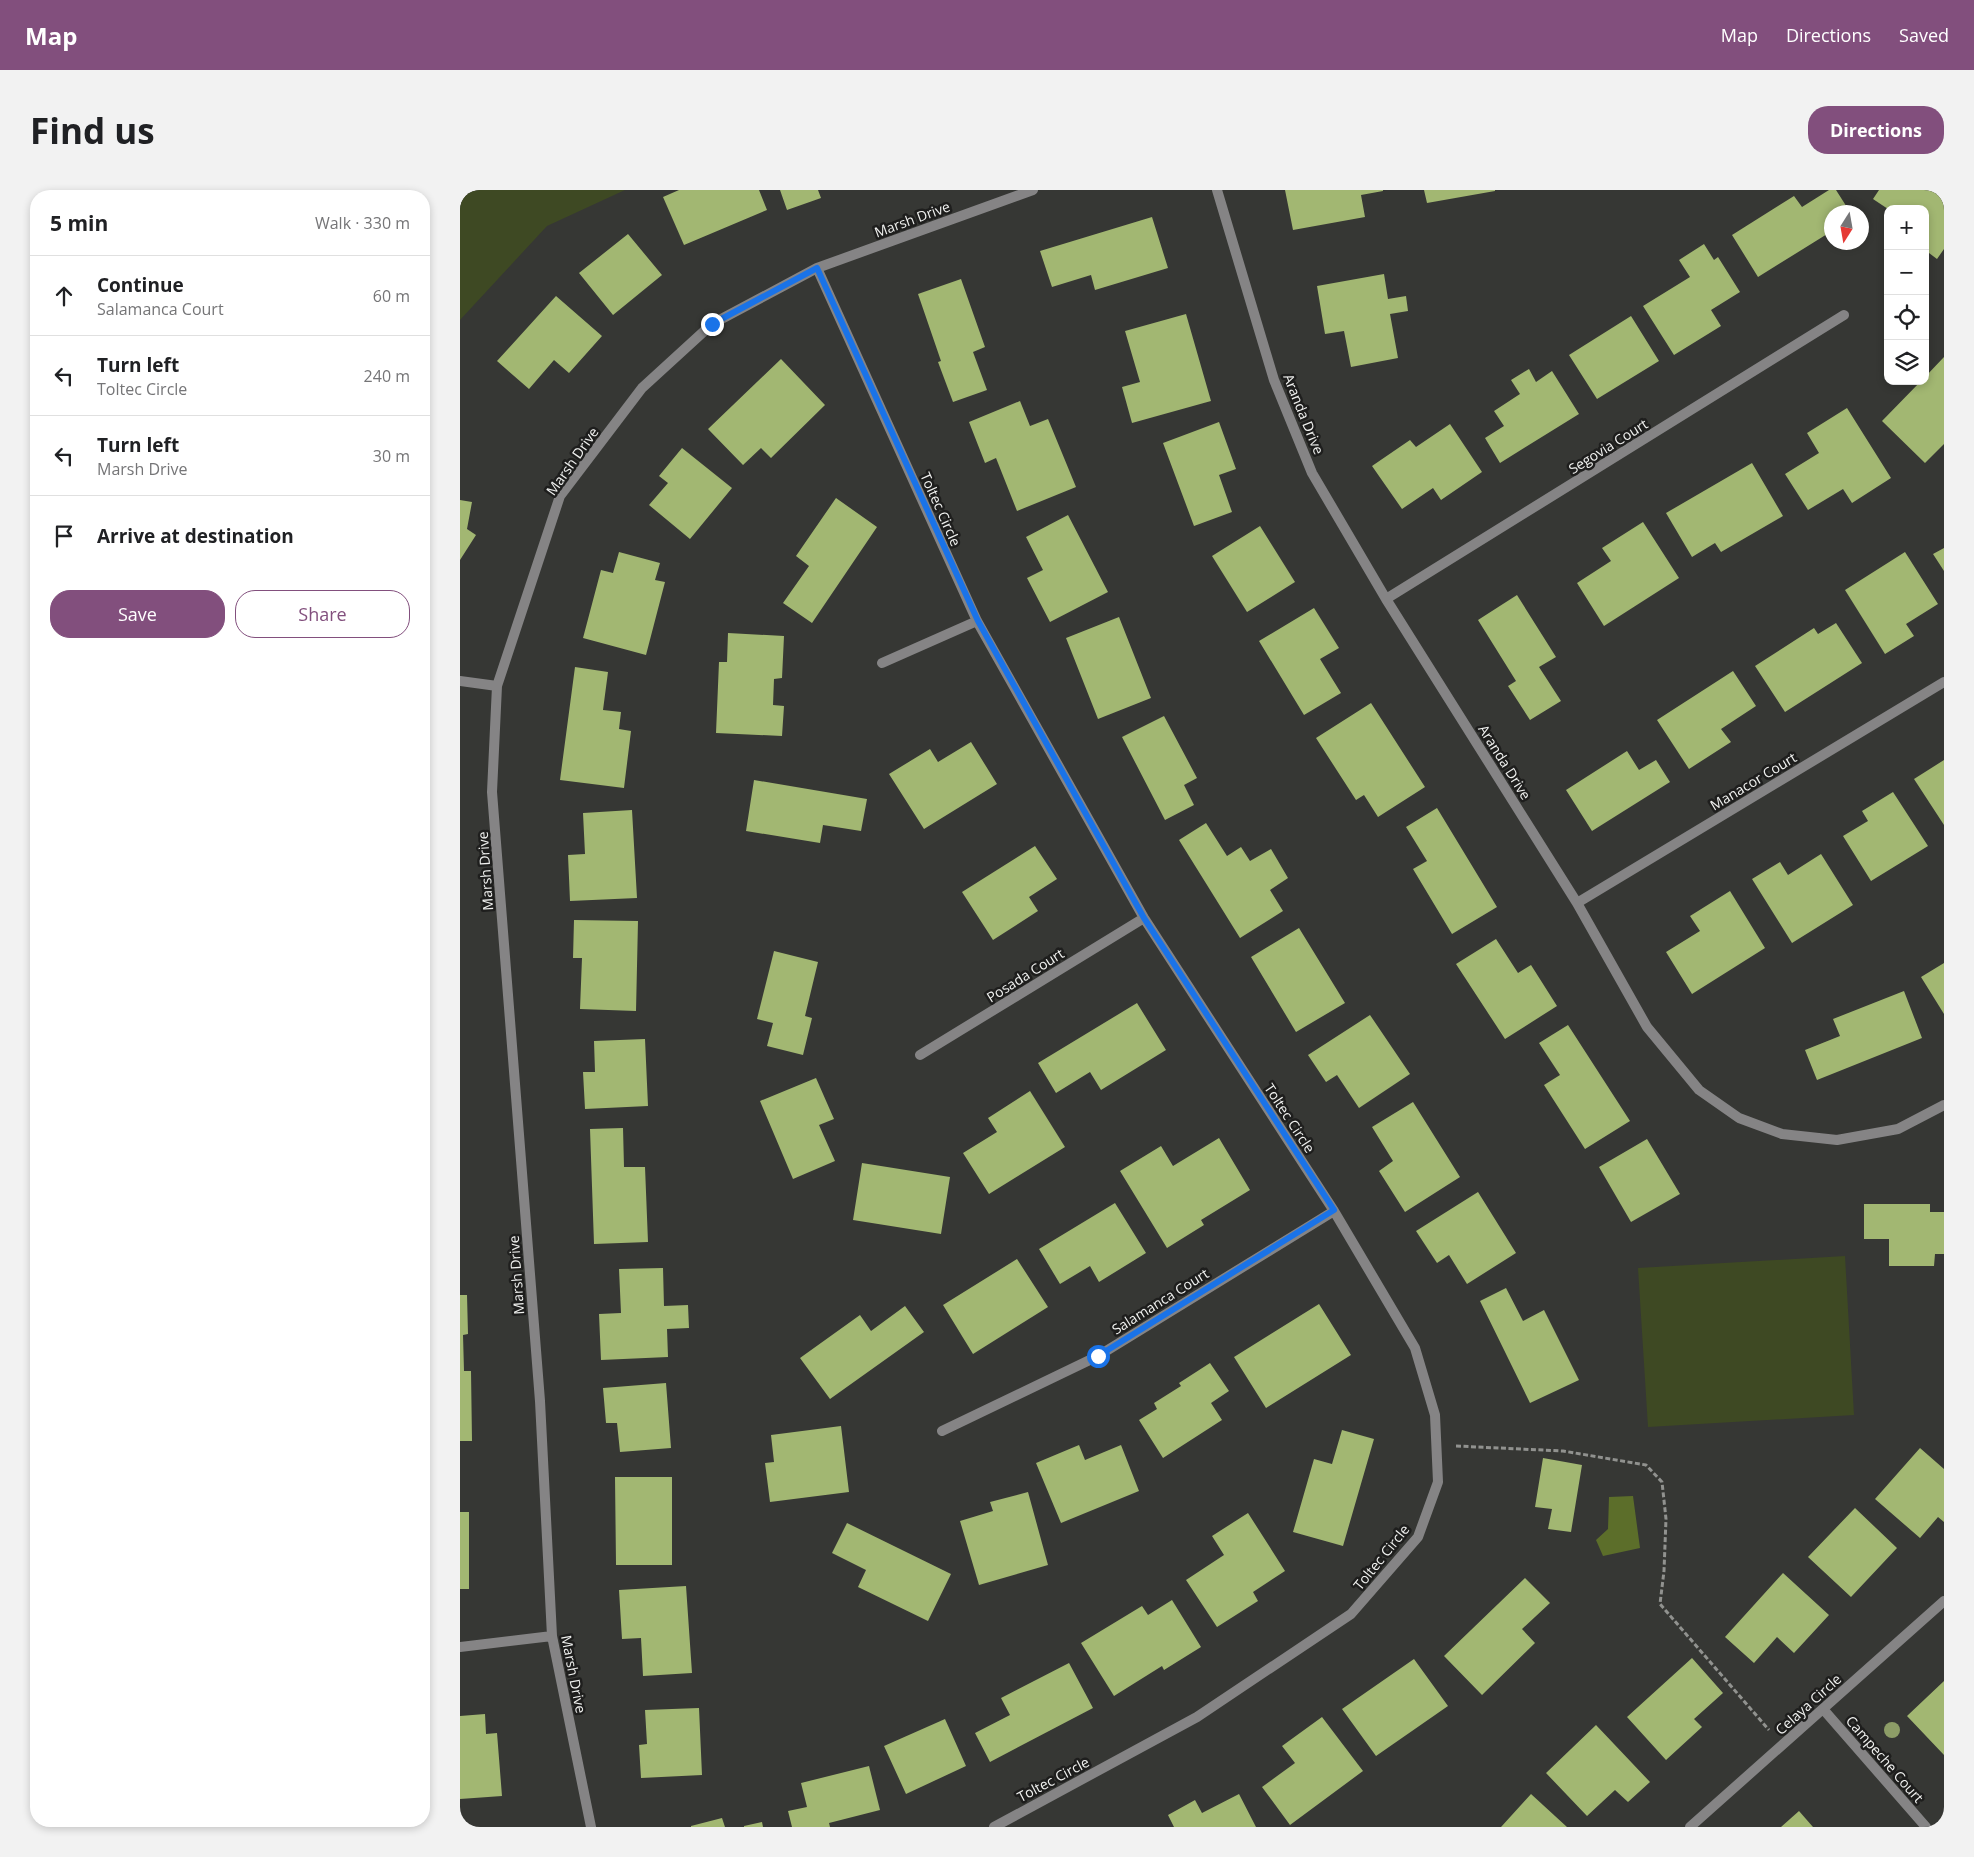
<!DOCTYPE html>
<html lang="en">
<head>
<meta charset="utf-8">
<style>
  body { margin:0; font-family:"Open Sans",sans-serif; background:#f2f2f2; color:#202124 }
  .controls { position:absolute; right:15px; top:15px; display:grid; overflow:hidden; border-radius:10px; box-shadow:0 2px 8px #0003 }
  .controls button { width:45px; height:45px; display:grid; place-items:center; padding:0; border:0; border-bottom:1px solid #e0e0e0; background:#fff; color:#202124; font:25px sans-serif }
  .compass { position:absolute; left:1364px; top:15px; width:45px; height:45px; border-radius:50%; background:#fff; box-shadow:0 2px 8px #0003; rotate:191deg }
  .stop { position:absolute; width:15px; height:15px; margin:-11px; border:4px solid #1a73e8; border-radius:50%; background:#fff }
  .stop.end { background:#1a73e8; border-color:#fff; box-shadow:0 1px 5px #0008 }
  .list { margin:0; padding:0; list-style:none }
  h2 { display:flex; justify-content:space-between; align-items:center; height:65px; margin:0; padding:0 20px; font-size:21px }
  h2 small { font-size:16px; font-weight:400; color:#757577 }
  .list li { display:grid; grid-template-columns:32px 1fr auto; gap:15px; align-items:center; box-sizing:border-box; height:80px; padding:0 20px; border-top:1px solid #e0e0e0 }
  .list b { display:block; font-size:19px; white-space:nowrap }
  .list p { margin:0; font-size:16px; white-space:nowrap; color:#757577 }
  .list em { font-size:16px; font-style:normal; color:#757577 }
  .actions { display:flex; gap:10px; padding:15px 20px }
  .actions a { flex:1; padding:11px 0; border:1px solid #824f7d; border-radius:20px; text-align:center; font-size:18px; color:#824f7d }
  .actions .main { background:#824f7d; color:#fff }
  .icon { flex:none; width:28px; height:28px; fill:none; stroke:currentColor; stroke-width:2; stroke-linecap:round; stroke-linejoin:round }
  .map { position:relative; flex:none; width:1484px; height:1637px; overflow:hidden; border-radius:20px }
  header { display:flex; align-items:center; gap:30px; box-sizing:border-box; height:70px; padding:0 25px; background:#824f7d; color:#fff }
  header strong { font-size:24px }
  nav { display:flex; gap:28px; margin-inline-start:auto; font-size:18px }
  .intro { display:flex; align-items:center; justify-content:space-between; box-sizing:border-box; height:120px; padding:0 30px }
  h1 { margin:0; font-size:35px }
  .button { padding:12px 22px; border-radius:20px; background:#824f7d; color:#fff; font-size:18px; font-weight:700 }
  main { display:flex; gap:30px; padding:0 30px }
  aside { flex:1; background:#fff; border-radius:20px; box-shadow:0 2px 8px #0003 }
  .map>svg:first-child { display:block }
  .green { fill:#3e4923 }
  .water { fill:#5c6e2a }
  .building { fill:#a2b772 }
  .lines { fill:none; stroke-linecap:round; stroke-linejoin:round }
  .path { stroke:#91928f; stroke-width:3; stroke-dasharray:5 2.5; stroke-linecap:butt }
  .minor { stroke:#858485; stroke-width:10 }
  .tree { fill:#8d9d67 }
  .route { stroke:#1a73e8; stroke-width:6 }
  .labels { text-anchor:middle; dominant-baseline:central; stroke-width:5; stroke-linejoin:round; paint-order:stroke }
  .street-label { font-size:14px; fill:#f1f2f0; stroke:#1e1e1d }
</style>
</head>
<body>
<header>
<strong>Map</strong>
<nav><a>Map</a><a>Directions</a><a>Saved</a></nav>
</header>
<div class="intro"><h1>Find us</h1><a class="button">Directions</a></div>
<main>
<aside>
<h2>5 min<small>Walk · 330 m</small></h2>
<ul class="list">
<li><svg class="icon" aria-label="ahead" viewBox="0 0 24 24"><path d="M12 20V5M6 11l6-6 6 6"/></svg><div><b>Continue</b><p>Salamanca Court</p></div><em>60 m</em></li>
<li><svg class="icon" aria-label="left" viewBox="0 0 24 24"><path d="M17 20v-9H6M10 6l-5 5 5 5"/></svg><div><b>Turn left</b><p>Toltec Circle</p></div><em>240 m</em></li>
<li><svg class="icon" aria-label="left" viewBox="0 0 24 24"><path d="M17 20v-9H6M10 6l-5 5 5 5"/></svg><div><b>Turn left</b><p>Marsh Drive</p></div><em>30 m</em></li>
<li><svg class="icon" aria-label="arrive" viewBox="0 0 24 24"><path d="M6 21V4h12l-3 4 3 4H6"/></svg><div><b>Arrive at destination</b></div></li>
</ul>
<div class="actions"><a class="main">Save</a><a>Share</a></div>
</aside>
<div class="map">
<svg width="1484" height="1637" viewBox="0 0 1484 1637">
  <rect width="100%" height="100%" fill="#363734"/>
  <path class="green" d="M0 0H165L87 36 0 130Z
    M1385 1066 1394 1225 1188 1237 1178 1078Z"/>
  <path class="water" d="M1173 1306 1180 1358 1143 1366 1136 1350 1148 1339 1149 1307Z"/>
  <path class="building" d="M219 0H299L307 20 224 55 203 7Z
    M320 0H358L361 8 327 20Z
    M825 0H923V1L901 5 905 27 833 40Z
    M964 0H1035V1L967 13Z
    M1369 0H1376L1390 22H1372V41L1298 87 1272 45 1334 6 1342 17Z
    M1419 0H1479L1484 3V59L1477 69 1465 60V19H1428L1413 9Z
    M692 27 708 78 635 100 631 85 592 97 580 61Z
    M168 44 202 85 153 125 119 83Z
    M1244 54 1254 70 1258 67 1280 102 1251 120 1261 136 1214 165 1183 116 1230 87 1219 70Z
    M924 84 928 109 946 106 948 121 930 124 938 168 891 177 884 141 865 144 857 96Z
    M501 89 525 157 513 162 527 200 493 212 478 172 481 171 458 104Z
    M96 106 142 146 109 183 94 170 69 199 37 171Z
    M726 124 751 211 672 233 662 197 680 192 665 141Z
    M1171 126 1199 171 1137 209 1109 165Z
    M1484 167V254L1465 273 1422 231 1461 191H1465V187Z
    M321 169 365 215 311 268 301 258 283 275 248 239Z
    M1069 179 1076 192 1092 181 1119 224 1040 273 1025 248 1044 236 1034 221 1060 204 1051 190Z
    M560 211 570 236 588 229 616 297 557 321 536 268 525 273 509 232Z
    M1387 218 1431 288 1392 313 1383 299 1348 320 1325 284 1359 263 1347 243Z
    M759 232 776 279 759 285 772 322 734 336 703 253Z
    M990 234 1022 282 981 310 973 298 942 319 912 276 950 250 956 257Z
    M222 258 272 298 230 349 189 315 208 293 199 286Z
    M1292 273 1323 326 1261 362 1255 353 1232 367 1206 323Z
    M376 308 417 337 352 433 323 413 349 376 336 366Z
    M0 310 12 312 7 339 16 345 0 370Z
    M608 325 648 402 590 432 567 388 583 380 566 347Z
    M1183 332 1219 388 1144 436 1117 393 1151 371 1142 358Z
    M800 336 835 392 787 422 752 366Z
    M1484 358V381L1473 364Z
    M159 362 200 373 195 390 205 392 186 465 123 448 141 380 153 383Z
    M1445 362 1478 414 1446 434 1454 446 1425 464 1385 400Z
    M1057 405 1096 467 1079 477 1101 511 1070 530 1048 496 1056 491 1018 430Z
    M854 418 879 458 860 469 881 503 844 525 799 451Z
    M659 427 691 508 638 529 606 448Z
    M1376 433 1402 473 1325 522 1295 476 1354 438 1358 444Z
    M268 443 324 446 322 488 314 489 313 515 324 516 322 546 256 543 259 472H267Z
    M115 477 148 482 143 520 161 522 159 539 171 541 164 598 100 590Z
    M1273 481 1296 516 1261 539 1271 552 1229 579 1197 530Z
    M911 513 965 597 918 627 904 605 896 610 856 548Z
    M704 526 737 588 724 595 734 615 705 630 662 547Z
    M511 552 537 594 464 639 429 584 470 559 478 572Z
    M1167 561 1179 580 1196 570 1210 592 1132 641 1106 600Z
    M1484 570V635L1454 589Z
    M294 590 407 609 401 641 363 635 360 653 286 641Z
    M1433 602 1468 656 1411 691 1383 646 1408 631 1402 621Z
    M977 618 1037 717 992 744 953 679 967 671 946 637Z
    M172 620 177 708 110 711 108 665 125 664 123 623Z
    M746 633 767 666 781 657 790 671 811 659 828 688 810 700 823 721 780 748 719 650Z
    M575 656 597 689 569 707 578 721 533 750 502 702Z
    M1361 664 1393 715 1332 753 1292 689 1320 672 1328 685Z
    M1270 701 1305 758 1232 804 1206 762 1240 741 1230 726Z
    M114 730 178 731 176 821 120 819 122 768H113Z
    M839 738 885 813 836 842 791 767Z
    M1036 749 1058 783 1071 775 1097 816 1045 849 996 774Z
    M314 761 358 772 345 826 352 828 343 865 307 856 313 833 297 829Z
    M1484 773V824L1461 787Z
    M1444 801 1462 848 1357 890 1345 860 1380 846 1373 829Z
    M677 813 706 860 641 900 630 882 596 903 578 873Z
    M910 825 950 884 899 918 877 885 866 892 848 865Z
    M1108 835 1170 931 1125 959 1084 895 1100 885 1079 853Z
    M185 849 188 916 125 919 123 882H135L134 851Z
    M356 888 374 929 359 935 375 971 333 989 300 911Z
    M570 901 605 957 529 1004 503 963 537 942 528 928Z
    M953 912 1000 987 945 1022 919 981 933 971 912 937Z
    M163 938 164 977H185L188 1052 134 1054 130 939Z
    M759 948 790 1000 741 1030 744 1035 707 1058 660 981 701 956 713 976Z
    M1187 949 1220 1004 1171 1032 1139 977Z
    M402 973 490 987 481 1044 393 1030Z
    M1018 1002 1056 1063 1007 1094 989 1065 977 1073 956 1041Z
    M655 1013 686 1063 639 1092 630 1076 600 1094 579 1059Z
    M1404 1014H1470V1022H1484V1064H1475L1474 1076H1429V1049H1404Z
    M557 1069 588 1117 513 1164 483 1115Z
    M203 1078 204 1116 228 1115 229 1138 207 1139 208 1167 141 1170 139 1124 161 1123 159 1079Z
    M1046 1098 1063 1131 1084 1120 1119 1190 1070 1213 1020 1111Z
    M0 1105H7L8 1144 3 1145 4 1181H11L12 1251H0Z
    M859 1114 891 1165 806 1218 774 1167Z
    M445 1116 464 1142 370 1209 340 1168 400 1125 411 1141Z
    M750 1173 769 1201 751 1213 762 1230 703 1268 679 1230 697 1219 694 1213 721 1196 719 1193Z
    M206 1193 211 1258 160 1262 157 1233H146L143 1198Z
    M381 1236 389 1302 310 1312 305 1273 314 1272 311 1245Z
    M882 1240 914 1249 883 1356 833 1342 854 1269 872 1274Z
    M619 1255 625 1270 661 1255 679 1301 601 1333 576 1273Z
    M1460 1258 1484 1279V1332L1478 1327 1460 1348 1415 1309Z
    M1083 1268 1122 1275 1111 1342 1088 1339 1092 1319 1075 1317Z
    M155 1287H212V1375H156Z
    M568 1302 588 1375 519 1395 500 1331 533 1321 530 1312Z
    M1395 1318 1437 1358 1391 1407 1348 1367Z
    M0 1322H9V1399H0Z
    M788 1323 825 1381 793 1402 798 1411 757 1437 726 1390 764 1365 752 1346Z
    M387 1333 491 1384 468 1431 398 1397 406 1380 372 1363Z
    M1323 1383 1369 1425 1334 1463 1317 1447 1294 1473 1265 1447Z
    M1065 1388 1090 1413 1062 1439 1075 1453 1022 1505 984 1466Z
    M226 1396 232 1483 183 1486 181 1448 162 1449 159 1400Z
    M712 1410 741 1457 704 1480 702 1476 654 1506 621 1453 682 1416 688 1425Z
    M1232 1468 1263 1503 1234 1529 1242 1537 1206 1570 1167 1527Z
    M954 1469 988 1516 916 1566 882 1519Z
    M609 1473 633 1518 530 1572 515 1543 550 1525 541 1508Z
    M1484 1491V1565L1447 1526Z
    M239 1518 242 1585 181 1588 179 1555 187 1554 185 1520Z
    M25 1524 26 1544 37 1543 42 1606 0 1609V1526Z
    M862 1527 903 1581 830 1635 802 1597 835 1573 822 1556Z
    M485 1529 506 1576 446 1604 424 1556Z
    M1136 1535 1190 1592 1168 1612 1155 1600 1127 1626 1086 1583Z
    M409 1576 420 1620 369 1633 370 1637H332L328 1621 347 1617 341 1593Z
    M779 1604 796 1637H714L708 1625 735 1610 742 1623Z
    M1071 1604 1107 1637H1041Z
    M1339 1621 1353 1637H1321Z
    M262 1628 265 1637H231V1636Z
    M302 1632 303 1637H284V1636Z"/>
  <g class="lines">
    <path class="path" d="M996 1256 1103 1261 1186 1275 1202 1292 1206 1329 1204 1381 1200 1414 1309 1540"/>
    <path class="minor" d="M757 0 814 190 852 283 926 409 1117 713 1187 837 1239 900 1279 928 1322 944 1377 950 1438 939 1484 915
      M357 78 517 431 684 728 874 1021 955 1158 975 1225 978 1292 958 1347 891 1424 737 1527 534 1637
      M926 409 1384 125
      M422 473 517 431
      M0 491 37 496
      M1117 713 1484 492
      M460 865 684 728
      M482 1241 638 1166 874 1021
      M0 1457 92 1446
      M1363 1519 1466 1637
      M131 1637 92 1446 80 1211 32 602 37 496 100 306 182 198 252 134 357 78 573 0
      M1230 1637 1484 1411"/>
  </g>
  <circle class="tree" cx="1432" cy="1540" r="8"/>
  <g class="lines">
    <path class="route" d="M252 134 357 78 518 431 684 728 874 1020 638 1166"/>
  </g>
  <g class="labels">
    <g class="street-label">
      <text transform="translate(452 29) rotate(-20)">Marsh Drive</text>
      <text transform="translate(844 224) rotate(68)">Aranda Drive</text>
      <text transform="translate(1148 256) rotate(-32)">Segovia Court</text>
      <text transform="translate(112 271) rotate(-55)">Marsh Drive</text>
      <text transform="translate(481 319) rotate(66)">Toltec Circle</text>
      <text transform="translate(1045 572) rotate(58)">Aranda Drive</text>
      <text transform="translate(1293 591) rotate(-31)">Manacor Court</text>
      <text transform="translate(25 681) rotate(-94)">Marsh Drive</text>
      <text transform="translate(565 785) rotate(-32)">Posada Court</text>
      <text transform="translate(830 928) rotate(57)">Toltec Circle</text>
      <text transform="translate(56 1085) rotate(-94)">Marsh Drive</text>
      <text transform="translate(700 1111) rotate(-32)">Salamanca Court</text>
      <text transform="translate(921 1367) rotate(-51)">Toltec Circle</text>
      <text transform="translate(114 1484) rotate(79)">Marsh Drive</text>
      <text transform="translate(1348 1514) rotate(-42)">Celaya Circle</text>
      <text transform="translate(1425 1569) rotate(49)">Campeche Court</text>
      <text transform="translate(593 1589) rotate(-28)">Toltec Circle</text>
    </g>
  </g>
</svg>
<div class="controls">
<button>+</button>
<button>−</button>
<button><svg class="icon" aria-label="locate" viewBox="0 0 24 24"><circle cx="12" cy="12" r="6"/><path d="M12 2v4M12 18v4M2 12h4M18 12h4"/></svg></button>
<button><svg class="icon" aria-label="layers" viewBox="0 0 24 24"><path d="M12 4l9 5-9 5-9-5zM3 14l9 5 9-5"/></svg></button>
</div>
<svg class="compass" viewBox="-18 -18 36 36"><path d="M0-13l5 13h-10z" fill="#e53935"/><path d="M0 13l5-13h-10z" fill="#757577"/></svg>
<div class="stop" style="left:638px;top:1166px"></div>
<div class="stop end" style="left:252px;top:134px"></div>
</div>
</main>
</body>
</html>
